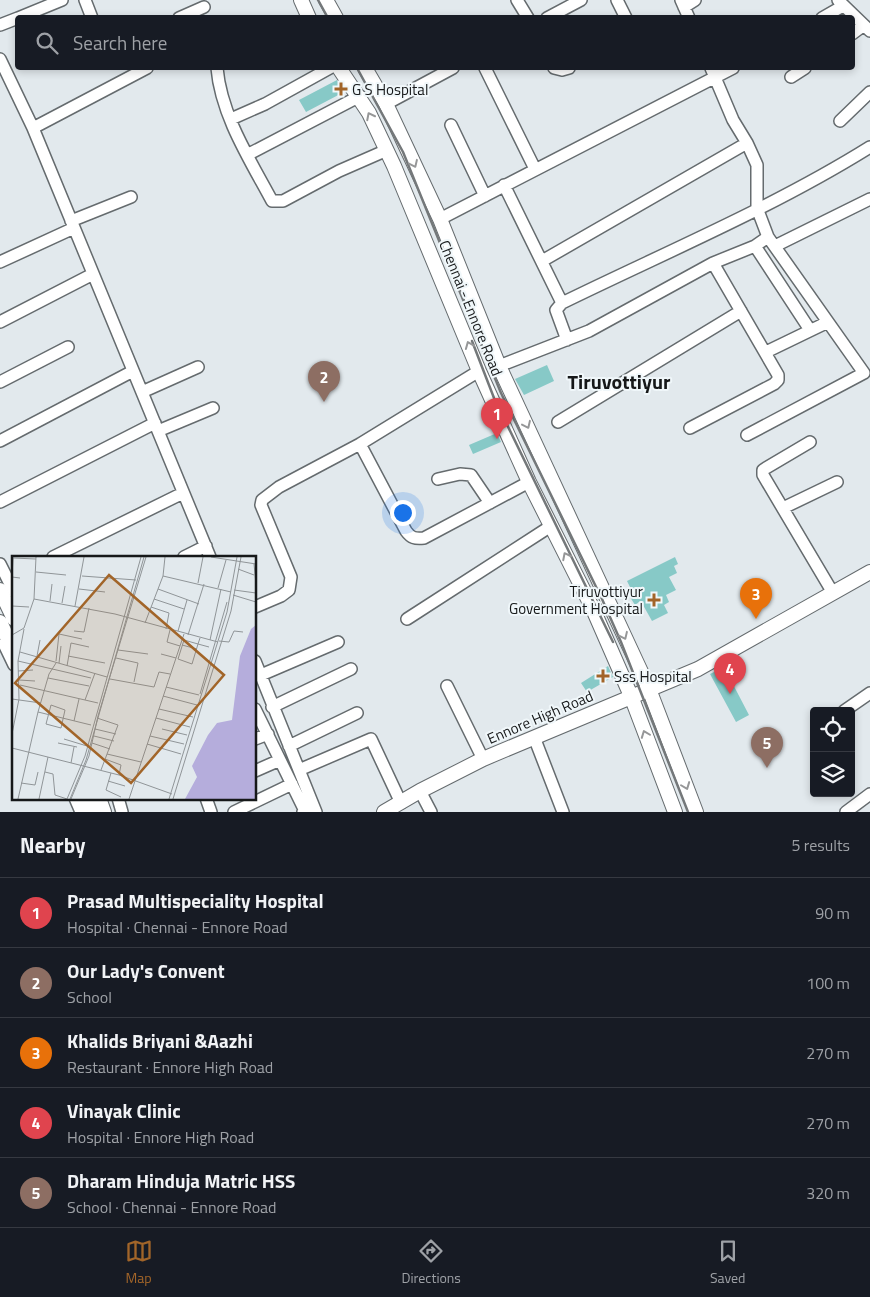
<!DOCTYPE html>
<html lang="en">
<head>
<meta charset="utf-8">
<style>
  body { margin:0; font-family:"Titillium Web",sans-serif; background:#242831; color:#f1f3f6 }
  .controls { position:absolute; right:15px; bottom:15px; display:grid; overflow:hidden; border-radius:5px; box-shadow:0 2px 8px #0003 }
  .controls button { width:45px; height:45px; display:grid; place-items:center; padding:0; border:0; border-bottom:1px solid #363941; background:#171b24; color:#f1f3f6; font:25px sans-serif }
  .you { position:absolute; left:402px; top:512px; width:18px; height:18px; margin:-12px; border:4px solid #fff; border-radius:50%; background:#1a73e8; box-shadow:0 0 0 8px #1a73e833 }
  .badge { display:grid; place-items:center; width:32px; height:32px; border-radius:50%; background:#a26529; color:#fff; font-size:16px; font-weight:700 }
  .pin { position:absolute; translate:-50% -41px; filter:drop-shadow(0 1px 2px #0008) }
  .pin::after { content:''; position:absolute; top:26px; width:18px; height:15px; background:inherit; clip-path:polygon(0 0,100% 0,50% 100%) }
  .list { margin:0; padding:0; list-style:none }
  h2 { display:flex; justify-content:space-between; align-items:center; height:65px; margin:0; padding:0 20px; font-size:21px }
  h2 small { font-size:16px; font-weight:400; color:#9ea1a6 }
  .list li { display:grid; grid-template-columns:32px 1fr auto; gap:15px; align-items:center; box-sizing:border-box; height:70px; padding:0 20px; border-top:1px solid #363941 }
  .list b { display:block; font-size:19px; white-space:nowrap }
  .list p { margin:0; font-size:16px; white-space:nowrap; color:#9ea1a6 }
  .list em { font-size:16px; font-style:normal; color:#9ea1a6 }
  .icon { flex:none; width:28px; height:28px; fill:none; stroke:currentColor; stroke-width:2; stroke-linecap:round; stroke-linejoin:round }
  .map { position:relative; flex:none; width:870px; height:812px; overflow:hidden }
  .search { position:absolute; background:#171b24; box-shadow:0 2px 8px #0003; left:15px; right:15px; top:15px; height:55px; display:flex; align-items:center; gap:12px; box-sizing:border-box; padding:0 18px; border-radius:5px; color:#9ea1a6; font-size:19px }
  .sheet { height:415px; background:#171b24 }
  nav { display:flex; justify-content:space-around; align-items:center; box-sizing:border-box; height:70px; border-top:1px solid #363941; background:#171b24; font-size:14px; color:#9ea1a6 }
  nav a { display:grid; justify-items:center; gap:2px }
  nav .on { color:#a26529 }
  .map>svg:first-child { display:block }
  .building { fill:#87c9c7 }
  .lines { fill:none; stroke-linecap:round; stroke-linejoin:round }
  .minor-casing { stroke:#656b6e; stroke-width:14 }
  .major-casing { stroke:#656b6e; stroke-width:16 }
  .minor { stroke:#fff; stroke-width:11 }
  .major { stroke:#fff; stroke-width:14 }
  .rail { stroke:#74787a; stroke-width:2.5 }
  .oneway { stroke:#969798 }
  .poi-dot { fill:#a26529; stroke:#f0f7fa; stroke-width:2 }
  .labels { text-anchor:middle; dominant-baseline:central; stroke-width:4; stroke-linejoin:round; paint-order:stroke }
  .poi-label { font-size:15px; fill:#161819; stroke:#f0f7fa; text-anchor:start }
  .street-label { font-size:15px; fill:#161819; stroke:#f0f7fa }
  .district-label { font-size:20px; font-weight:bold; fill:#161819; stroke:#f0f7fa }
  .inset-road { fill:none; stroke:#909598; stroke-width:1 }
  .view { fill:#a26529; fill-opacity:0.15; stroke:#a26529; stroke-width:2.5 }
  .inset-edge { fill:none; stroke:#161819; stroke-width:2.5 }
</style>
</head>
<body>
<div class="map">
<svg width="870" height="812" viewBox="0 0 870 812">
  <rect width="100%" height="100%" fill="#e2e9ed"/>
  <path class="building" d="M337 80 344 92 306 112 299 100Z
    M547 365 554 381 524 395 515 379Z
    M497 433 501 442 473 454 469 445Z
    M675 557 678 564 674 566 677 573 669 577 676 590 666 595 669 602 664 605 668 613 652 621 643 605 641 606 639 602 635 605 630 597 634 595 627 581Z
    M608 666 613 677 587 692 581 683Z
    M724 667 749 715 736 722 710 674Z"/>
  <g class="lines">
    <g class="minor-casing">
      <path id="minor" d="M85 0 92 18
        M517 0 528 18
        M617 0 626 18
        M681 0 689 18
        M838 0 870 31
        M684 7 695 0
        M18 18 62 0
        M179 18 204 7
        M547 18 581 0
        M822 18 843 6
        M0 25 18 18
        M852 34 864 25
        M0 59 33 128 210 557
        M217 68C221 115 250 160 272 201H283L339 171 387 150
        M485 68 535 169
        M554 68 562 70 569 68
        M711 68 733 120 747 143 757 165V208L768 237
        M791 77 805 68
        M386 104 453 68
        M231 119 265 104 330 68
        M840 121 870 92
        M451 125 485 196
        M33 128 147 68
        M247 155 360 96
        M504 185 562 303 556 310 567 340
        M440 219 733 68
        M71 221 131 197
        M755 246 810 330
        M775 246 870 199
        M542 261 747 143
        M0 262 74 228
        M562 303C664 253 774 207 870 147
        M0 322 93 274
        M766 352 828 322
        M499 366 589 331 713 263 755 246 768 237 864 373 747 435
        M0 382 68 347
        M142 392 198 367
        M558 422 741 311
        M690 428 774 384 778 380V375L713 263
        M158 431 213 408
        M0 441 133 371
        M810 442 766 468 763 470V475L833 593
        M360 444 406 531C411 538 415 539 424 538L529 482
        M438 479 460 474 471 475 490 503
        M0 502 155 423
        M783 508 837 482
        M53 557 183 493
        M184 557 206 546
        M0 564 14 592
        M255 607 281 596 289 590 291 577 261 505 262 500 279 487 360 444 479 371
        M407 619 551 526
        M4 644 14 665
        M255 661 316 812
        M261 675 338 642
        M447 686 483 759
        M272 707 351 669
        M255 709 305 811 303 812
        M844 711 870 693
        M534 737 563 812
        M255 739 268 734
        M289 746 357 713
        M299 770 371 739 401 803
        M255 771 280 760
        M420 791 431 812
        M75 798 81 812
        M118 798 122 812
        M206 798 211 812
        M234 812 292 784
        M846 812 870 794"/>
    </g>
    <g class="major-casing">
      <path id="major" d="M301 0 309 18
        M326 0 336 18
        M339 68 369 113 394 166 479 371 529 482 593 609 631 696 675 812
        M365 68 386 104 440 219 499 366 649 689 696 812
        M0 590 14 619
        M0 622 14 652
        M84 798 90 812
        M99 798 104 812
        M384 812 420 791 483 759 698 669 870 572"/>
    </g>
    <use href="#minor" class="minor"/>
    <use href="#major" class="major"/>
    <path class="rail" d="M318 0 328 18
      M357 68 403 152 501 393 602 599 621 642 688 812
      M472 341 494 398 613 642"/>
  </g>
  <defs><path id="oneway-chevron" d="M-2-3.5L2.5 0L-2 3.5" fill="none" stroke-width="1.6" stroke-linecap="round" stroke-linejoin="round" transform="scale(1.25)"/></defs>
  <g class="oneway">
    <use href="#oneway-chevron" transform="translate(370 116) rotate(-117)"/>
    <use href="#oneway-chevron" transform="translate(414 164) rotate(65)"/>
    <use href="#oneway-chevron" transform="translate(469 345) rotate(-112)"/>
    <use href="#oneway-chevron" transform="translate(527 425) rotate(65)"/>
    <use href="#oneway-chevron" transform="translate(566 556) rotate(-117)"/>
    <use href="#oneway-chevron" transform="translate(624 636) rotate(65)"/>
    <use href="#oneway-chevron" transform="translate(645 734) rotate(-111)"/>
    <use href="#oneway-chevron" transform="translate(686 786) rotate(69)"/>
  </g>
  <g class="poi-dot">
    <path d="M338.5 81.5h5v5h5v5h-5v5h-5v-5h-5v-5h5z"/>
    <path d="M651.5 592.5h5v5h5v5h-5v5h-5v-5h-5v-5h5z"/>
    <path d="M600.5 668.5h5v5h5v5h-5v5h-5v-5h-5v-5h5z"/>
  </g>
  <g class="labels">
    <g class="poi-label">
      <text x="352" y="89">G S Hospital</text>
      <text x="643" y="591" text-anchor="end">Tiruvottiyur<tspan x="643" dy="17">Government Hospital</tspan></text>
      <text x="614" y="676">Sss Hospital</text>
    </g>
    <g class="street-label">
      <text transform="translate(471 308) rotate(68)">Chennai - Ennore Road</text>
      <text transform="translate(540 717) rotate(-23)">Ennore High Road</text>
    </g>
    <g class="district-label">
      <text x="619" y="381">Tiruvottiyur</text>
    </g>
  </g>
  <g transform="translate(12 556)">
    <rect width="244" height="244" fill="#e2e9ed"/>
    <path d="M244 69V243H173L185 221 180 210 196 179 205 167 220 164 228 100 239 73Z" fill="#b5addc"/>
    <path class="inset-road" d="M199 1 244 8M242 8 244 28M226 13 242 19M24 16 54 19M70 20 124 24M151 20 219 36M8 22 0 21 1 2 24 3M186 27 191 1M206 32 214 4M67 33 93 36M146 33 187 48M222 34 244 37M221 39 244 46M22 43 24 1M142 43 172 53M38 45 40 28M50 47 53 30M0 50 17 51M63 50 72 1M139 51 157 57 154 73M133 67 151 20 153 1M158 74 155 86 168 90M62 75 72 76 77 52M166 75 175 44M0 79 12 72 22 43 103 58 206 86M176 79 192 28M188 82 186 88 172 84 166 103 180 108 186 88 197 91M198 84 209 33M207 85 217 86 222 75 231 76M170 89 185 93M106 94 136 98M8 96 95 121M149 98 164 102M25 100 28 84M56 100 93 107M104 102 126 107 122 126M6 105 79 122M44 105 47 78 70 83M47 107 49 90M55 110 59 87 77 91M6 115 21 114M36 122 77 130M98 123 142 131 147 116 158 118M7 124 23 125M8 129 86 147M154 131 187 139M188 138 215 46M151 140 185 149M0 143 29 147M73 144 83 117M39 149 53 154 49 172 34 168ZM147 153 181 161M26 156 79 169M85 162 106 169 89 214M144 162 178 171M62 165 67 143M83 173 104 178M150 173 175 179M0 178 7 143 6 105 12 73M82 180 102 185M138 180 172 188M52 183 75 190M46 187 65 191M80 187 98 193M135 188 169 198M0 192 107 219 160 238M95 198 129 206M93 203 109 209 107 219M59 207 62 191M33 216 41 218 43 239 55 243M99 217 94 234 109 241M96 225 113 230M9 227 23 229 26 216M6 243 26 156 37 118 44 107M27 243 36 201M55 243 73 200 129 1M58 243 74 204 132 1M59 243 77 200 86 160 134 1M117 243 172 78M157 243 215 56 225 1M161 243 219 55 229 1"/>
    <path class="view" d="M97 19 212 119 119 227 3 127Z"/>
    <rect width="244" height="244" class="inset-edge"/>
  </g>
</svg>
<div class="controls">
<button><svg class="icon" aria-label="locate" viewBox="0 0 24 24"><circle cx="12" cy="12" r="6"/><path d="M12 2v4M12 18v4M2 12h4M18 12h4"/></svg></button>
<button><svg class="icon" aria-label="layers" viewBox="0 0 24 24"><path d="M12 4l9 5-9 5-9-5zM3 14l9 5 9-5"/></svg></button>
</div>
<div class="you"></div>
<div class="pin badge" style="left:497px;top:439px;background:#e0444e">1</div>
<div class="pin badge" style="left:324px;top:402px;background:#8d6e63">2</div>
<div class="pin badge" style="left:756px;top:619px;background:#e8710a">3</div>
<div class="pin badge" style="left:730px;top:694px;background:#e0444e">4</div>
<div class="pin badge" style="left:767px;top:768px;background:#8d6e63">5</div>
<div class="search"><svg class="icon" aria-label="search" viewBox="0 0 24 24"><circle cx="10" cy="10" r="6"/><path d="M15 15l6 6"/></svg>Search here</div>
</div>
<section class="sheet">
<h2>Nearby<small>5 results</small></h2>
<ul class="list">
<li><span class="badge" style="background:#e0444e">1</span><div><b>Prasad Multispeciality Hospital</b><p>Hospital · Chennai - Ennore Road</p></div><em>90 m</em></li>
<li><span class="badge" style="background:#8d6e63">2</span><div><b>Our Lady's Convent</b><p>School</p></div><em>100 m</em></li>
<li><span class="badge" style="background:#e8710a">3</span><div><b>Khalids Briyani &amp;Aazhi</b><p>Restaurant · Ennore High Road</p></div><em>270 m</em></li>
<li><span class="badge" style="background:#e0444e">4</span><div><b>Vinayak Clinic</b><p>Hospital · Ennore High Road</p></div><em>270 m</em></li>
<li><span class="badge" style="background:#8d6e63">5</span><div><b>Dharam Hinduja Matric HSS</b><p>School · Chennai - Ennore Road</p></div><em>320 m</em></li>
</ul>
</section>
<nav>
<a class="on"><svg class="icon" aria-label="map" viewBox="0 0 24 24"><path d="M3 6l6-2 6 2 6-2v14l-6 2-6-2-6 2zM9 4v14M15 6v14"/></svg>Map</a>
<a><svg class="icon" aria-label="directions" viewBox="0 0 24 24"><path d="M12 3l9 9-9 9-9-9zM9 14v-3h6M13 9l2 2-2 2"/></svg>Directions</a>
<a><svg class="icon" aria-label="saved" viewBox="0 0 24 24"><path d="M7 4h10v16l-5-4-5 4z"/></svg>Saved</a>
</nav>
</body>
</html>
